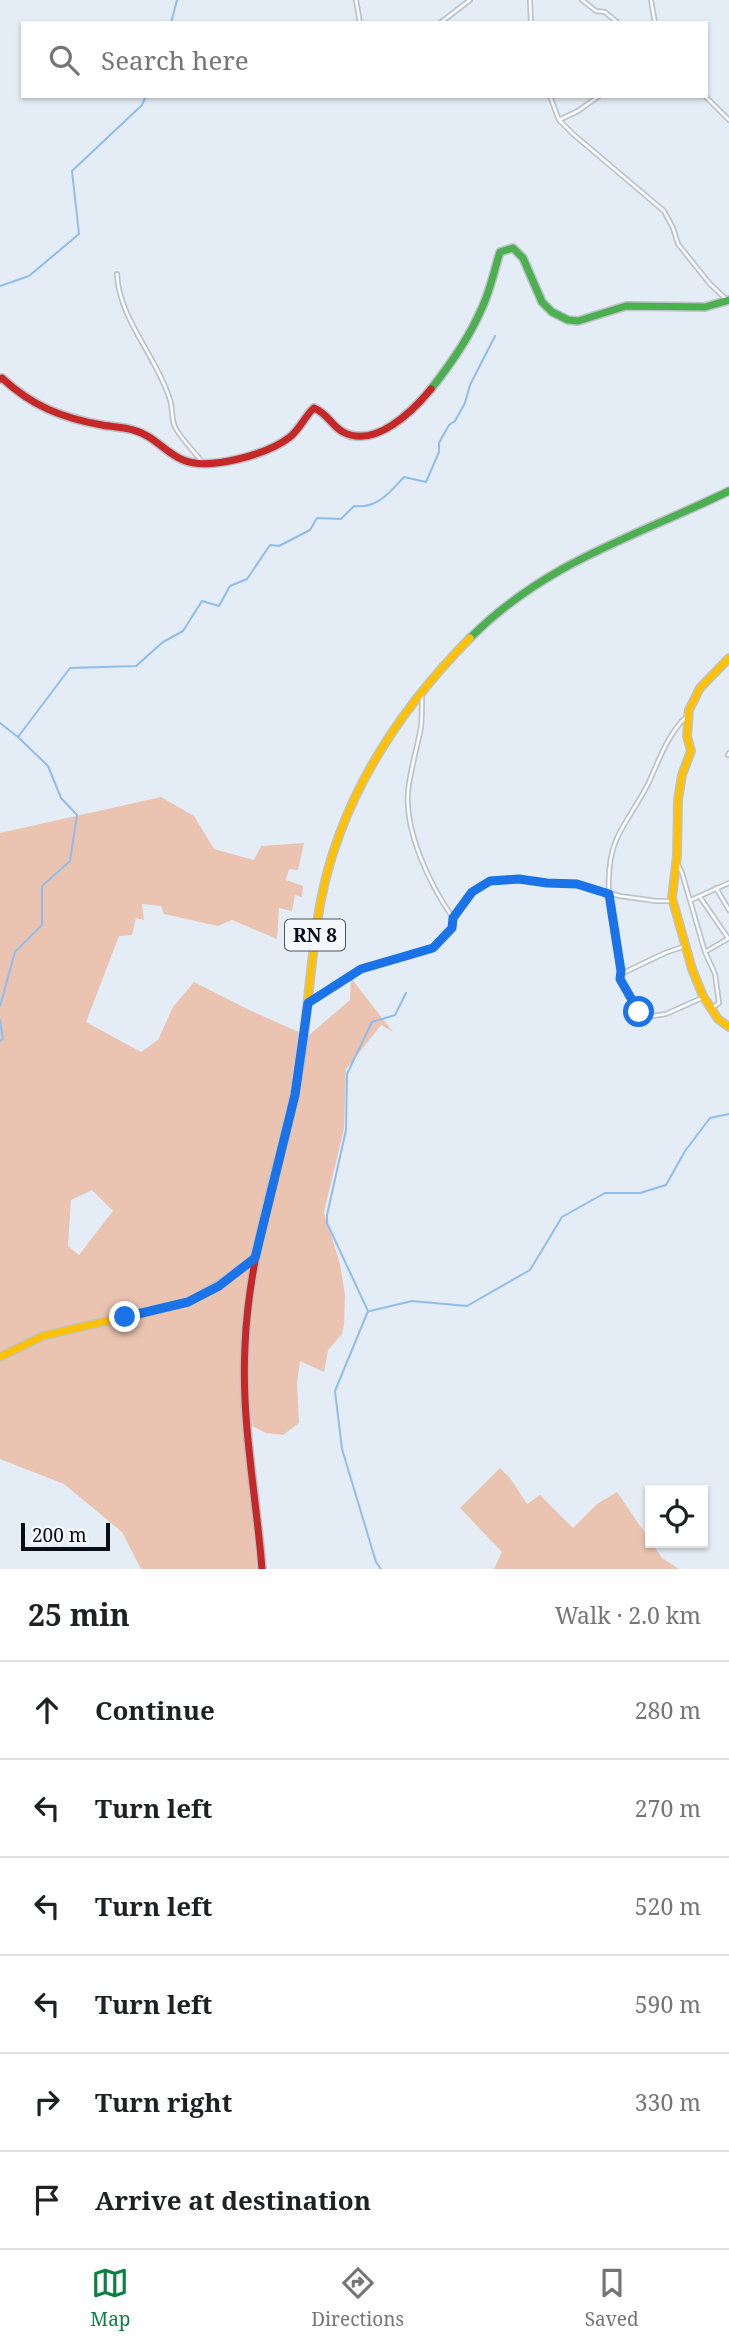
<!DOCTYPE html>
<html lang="en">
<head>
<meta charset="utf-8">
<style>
  body { margin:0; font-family:"Noto Serif",serif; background:#f2f2f2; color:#202124 }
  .controls { position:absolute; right:21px; bottom:21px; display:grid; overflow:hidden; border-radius:0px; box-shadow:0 2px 5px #0004 }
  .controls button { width:63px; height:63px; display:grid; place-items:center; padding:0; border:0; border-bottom:2px solid #e0e0e0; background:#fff; color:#202124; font:35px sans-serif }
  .scale { position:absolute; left:21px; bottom:18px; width:89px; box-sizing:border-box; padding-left:7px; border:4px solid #070e15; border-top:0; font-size:19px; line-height:24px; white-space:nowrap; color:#070e15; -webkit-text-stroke:5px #f4f8fc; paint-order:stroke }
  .stop { position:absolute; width:21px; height:21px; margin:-16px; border:5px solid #1a73e8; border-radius:50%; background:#fff }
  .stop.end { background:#1a73e8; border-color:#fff; box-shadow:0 2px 7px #0008 }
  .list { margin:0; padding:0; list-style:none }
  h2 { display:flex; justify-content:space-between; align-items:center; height:91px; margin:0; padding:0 28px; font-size:30px }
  h2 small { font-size:23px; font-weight:400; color:#757577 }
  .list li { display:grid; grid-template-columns:46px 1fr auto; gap:21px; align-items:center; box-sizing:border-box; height:98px; padding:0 28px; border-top:2px solid #e0e0e0 }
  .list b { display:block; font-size:26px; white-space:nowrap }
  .list em { font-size:23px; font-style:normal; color:#757577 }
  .icon { flex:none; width:38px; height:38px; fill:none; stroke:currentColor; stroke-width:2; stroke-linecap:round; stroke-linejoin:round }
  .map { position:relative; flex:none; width:729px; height:1569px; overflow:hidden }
  .search { position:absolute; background:#fff; box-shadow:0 2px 5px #0004; left:21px; right:21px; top:21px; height:77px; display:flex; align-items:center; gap:18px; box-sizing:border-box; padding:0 24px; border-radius:0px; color:#757577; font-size:26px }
  .sheet { height:679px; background:#fff }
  nav { display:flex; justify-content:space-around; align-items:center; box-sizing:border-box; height:98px; border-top:2px solid #e0e0e0; background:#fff; font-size:19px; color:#757577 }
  nav a { display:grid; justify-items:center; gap:4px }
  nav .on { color:#0b8043 }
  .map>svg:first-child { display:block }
  .green { fill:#ebc4b1; fill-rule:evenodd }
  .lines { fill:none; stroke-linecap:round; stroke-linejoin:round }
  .stream { stroke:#90bdea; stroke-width:2 }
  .street-casing { stroke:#bcc3cb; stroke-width:6 }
  .fast-casing { stroke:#bcc3cb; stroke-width:10 }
  .slow-casing { stroke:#bcc3cb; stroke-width:10 }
  .jam-casing { stroke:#bcc3cb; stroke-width:10 }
  .street { stroke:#fbfcfe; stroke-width:2.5 }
  .fast { stroke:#4caf50; stroke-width:7 }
  .slow { stroke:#ffc107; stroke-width:7 }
  .jam { stroke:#c62828; stroke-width:7 }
  .route { stroke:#1a73e8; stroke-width:9 }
  .labels { text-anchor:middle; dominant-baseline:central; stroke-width:5; stroke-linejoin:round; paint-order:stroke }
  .shield { fill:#f4f8fc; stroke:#4e545a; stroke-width:2 }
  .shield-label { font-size:19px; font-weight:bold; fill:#070e15 }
</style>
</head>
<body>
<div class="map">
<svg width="729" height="1569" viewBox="0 0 729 1569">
  <rect width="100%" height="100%" fill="#e4ecf5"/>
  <path class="green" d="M161 797 194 816 214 849 254 860 261 846 304 843 298 870 289 869 286 880 303 886 302 897 295 895 292 911 279 908 277 939 232 920 218 926 164 914 161 906 142 904 144 920 136 918 132 935 119 936 86 1022 141 1052 158 1040 173 1007 194 982 251 1011 308 1036 350 1000 351 978 393 1032 381 1025 346 1069 344 1129 324 1212 340 1264 345 1295 344 1325 342 1334 328 1350 324 1372 300 1361 297 1383 299 1423 283 1435 266 1433 243 1421 257 1569H141L122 1532 64 1484 0 1459V833ZM92 1190 113 1211 79 1255 68 1246 71 1200Z
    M500 1468 510 1478 527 1504 540 1495 573 1528 597 1504 617 1492 662 1558 679 1569H494L502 1552 460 1508Z"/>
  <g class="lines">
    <path class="stream" d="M171 23 177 0
      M0 286 29 276 79 234 72 171 142 105 146 96
      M0 723 18 737 48 766 61 798 77 815 70 861 42 886V925L15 952 0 1006
      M18 737 70 668 136 666 163 642 183 631 202 601 219 606 230 586 247 579 270 545 279 546 310 530 317 518 341 519 354 506C377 509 389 493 404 477L426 482 439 452V443L449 425 455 421 465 403 470 385 495 336
      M0 1020 3 1039 0 1041
      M370 1311 412 1301 467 1306 530 1270 562 1217 605 1193H640L666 1185 685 1151 710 1118 729 1114
      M381 1569 376 1562 342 1449 335 1391 368 1311 327 1223V1215L346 1130 347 1074 372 1022 395 1015 406 993"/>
    <g class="street-casing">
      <path id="street" d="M356 0 360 23
        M530 0 531 23
        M582 0 596 11 605 12 618 23
        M651 0 655 23
        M440 23 470 0
        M550 96 559 120 578 111 599 96
        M705 96 729 120
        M559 120 573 134 664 211 673 228 678 244 710 284 726 299
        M117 274C119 319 157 357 170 400 173 409 171 418 175 427 181 439 194 451 202 462
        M422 695C422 705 422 717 421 727 417 749 410 770 408 792 405 833 430 885 453 918
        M686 717C668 734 659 760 649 782 640 801 626 819 617 838 600 875 613 933 621 971 619 987 633 1007 646 1017L666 1014 702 998
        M728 755 729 753
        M677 862 682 873 705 952 715 974 719 1003 712 1008
        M716 888 729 910
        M700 897 728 938
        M691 900 729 883
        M705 952 729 938
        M621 974 665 953 685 946
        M309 1002 361 969 438 945 452 927 453 918 472 892 490 881 519 879 547 883 577 884 620 896 656 901H672"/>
    </g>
    <g class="fast-casing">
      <path id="fast" d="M431 389C450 365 469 338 481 310 490 292 494 271 500 252L513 248 523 258 542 302 552 312 568 320 578 321 626 306 705 307 729 300
        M470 638C547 561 635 537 729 491"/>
    </g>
    <g class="slow-casing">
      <path id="slow" d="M729 658 700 688 689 710 687 736 691 751 682 775 678 800 677 856 672 898 692 969 703 996 718 1019 729 1027
        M291 1111C307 1043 308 973 320 905 339 801 397 712 470 638
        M0 1357 43 1336 188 1302 219 1285 255 1258"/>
    </g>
    <g class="jam-casing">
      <path id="jam" d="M0 379 2 378C32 406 62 418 102 425 112 427 123 427 133 430 154 435 165 453 183 460 210 471 268 454 290 437 300 429 305 416 314 408 327 413 332 426 343 432 375 449 413 411 431 389
        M262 1569C256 1494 241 1421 245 1346 248 1265 272 1189 291 1111"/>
    </g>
    <use href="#street" class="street"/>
    <use href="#fast" class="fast"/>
    <use href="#slow" class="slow"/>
    <use href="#jam" class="jam"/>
  </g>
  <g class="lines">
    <path class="route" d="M125 1317 188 1302 219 1286 255 1258 295 1095 308 1003 361 969 433 948 452 928 453 918 472 892 490 881 519 879 547 883 577 884 609 894 621 971 620 979 639 1012"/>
  </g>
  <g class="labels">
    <rect class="shield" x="285" y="919.5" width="60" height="31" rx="5"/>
    <g class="shield-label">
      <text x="315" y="935">RN 8</text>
    </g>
  </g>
</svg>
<div class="controls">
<button><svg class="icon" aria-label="locate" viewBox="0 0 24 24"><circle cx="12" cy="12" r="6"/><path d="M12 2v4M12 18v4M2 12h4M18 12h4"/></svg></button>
</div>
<div class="scale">200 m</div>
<div class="stop" style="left:639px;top:1012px"></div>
<div class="stop end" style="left:125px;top:1317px"></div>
<div class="search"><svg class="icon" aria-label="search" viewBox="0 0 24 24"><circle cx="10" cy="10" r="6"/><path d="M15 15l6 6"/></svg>Search here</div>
</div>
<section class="sheet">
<h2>25 min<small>Walk · 2.0 km</small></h2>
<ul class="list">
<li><svg class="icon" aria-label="ahead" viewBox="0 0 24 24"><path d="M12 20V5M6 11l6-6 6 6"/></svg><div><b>Continue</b></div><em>280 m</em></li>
<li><svg class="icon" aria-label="left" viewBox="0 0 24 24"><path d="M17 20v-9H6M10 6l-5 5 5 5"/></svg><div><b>Turn left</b></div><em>270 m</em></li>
<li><svg class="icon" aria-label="left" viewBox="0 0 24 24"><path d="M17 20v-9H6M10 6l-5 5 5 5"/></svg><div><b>Turn left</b></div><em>520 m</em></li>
<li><svg class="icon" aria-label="left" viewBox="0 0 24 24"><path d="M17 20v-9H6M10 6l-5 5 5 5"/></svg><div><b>Turn left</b></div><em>590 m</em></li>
<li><svg class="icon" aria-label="right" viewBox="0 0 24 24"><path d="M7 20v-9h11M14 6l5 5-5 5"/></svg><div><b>Turn right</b></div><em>330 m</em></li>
<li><svg class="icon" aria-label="arrive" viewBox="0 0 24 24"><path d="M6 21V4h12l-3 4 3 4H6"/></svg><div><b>Arrive at destination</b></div></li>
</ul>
</section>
<nav>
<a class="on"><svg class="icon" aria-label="map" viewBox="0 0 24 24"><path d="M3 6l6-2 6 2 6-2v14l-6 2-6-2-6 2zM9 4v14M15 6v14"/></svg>Map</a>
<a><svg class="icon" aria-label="directions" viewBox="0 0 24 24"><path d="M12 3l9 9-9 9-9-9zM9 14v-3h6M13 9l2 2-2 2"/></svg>Directions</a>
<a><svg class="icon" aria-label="saved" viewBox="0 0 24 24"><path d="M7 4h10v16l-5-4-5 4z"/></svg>Saved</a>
</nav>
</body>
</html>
